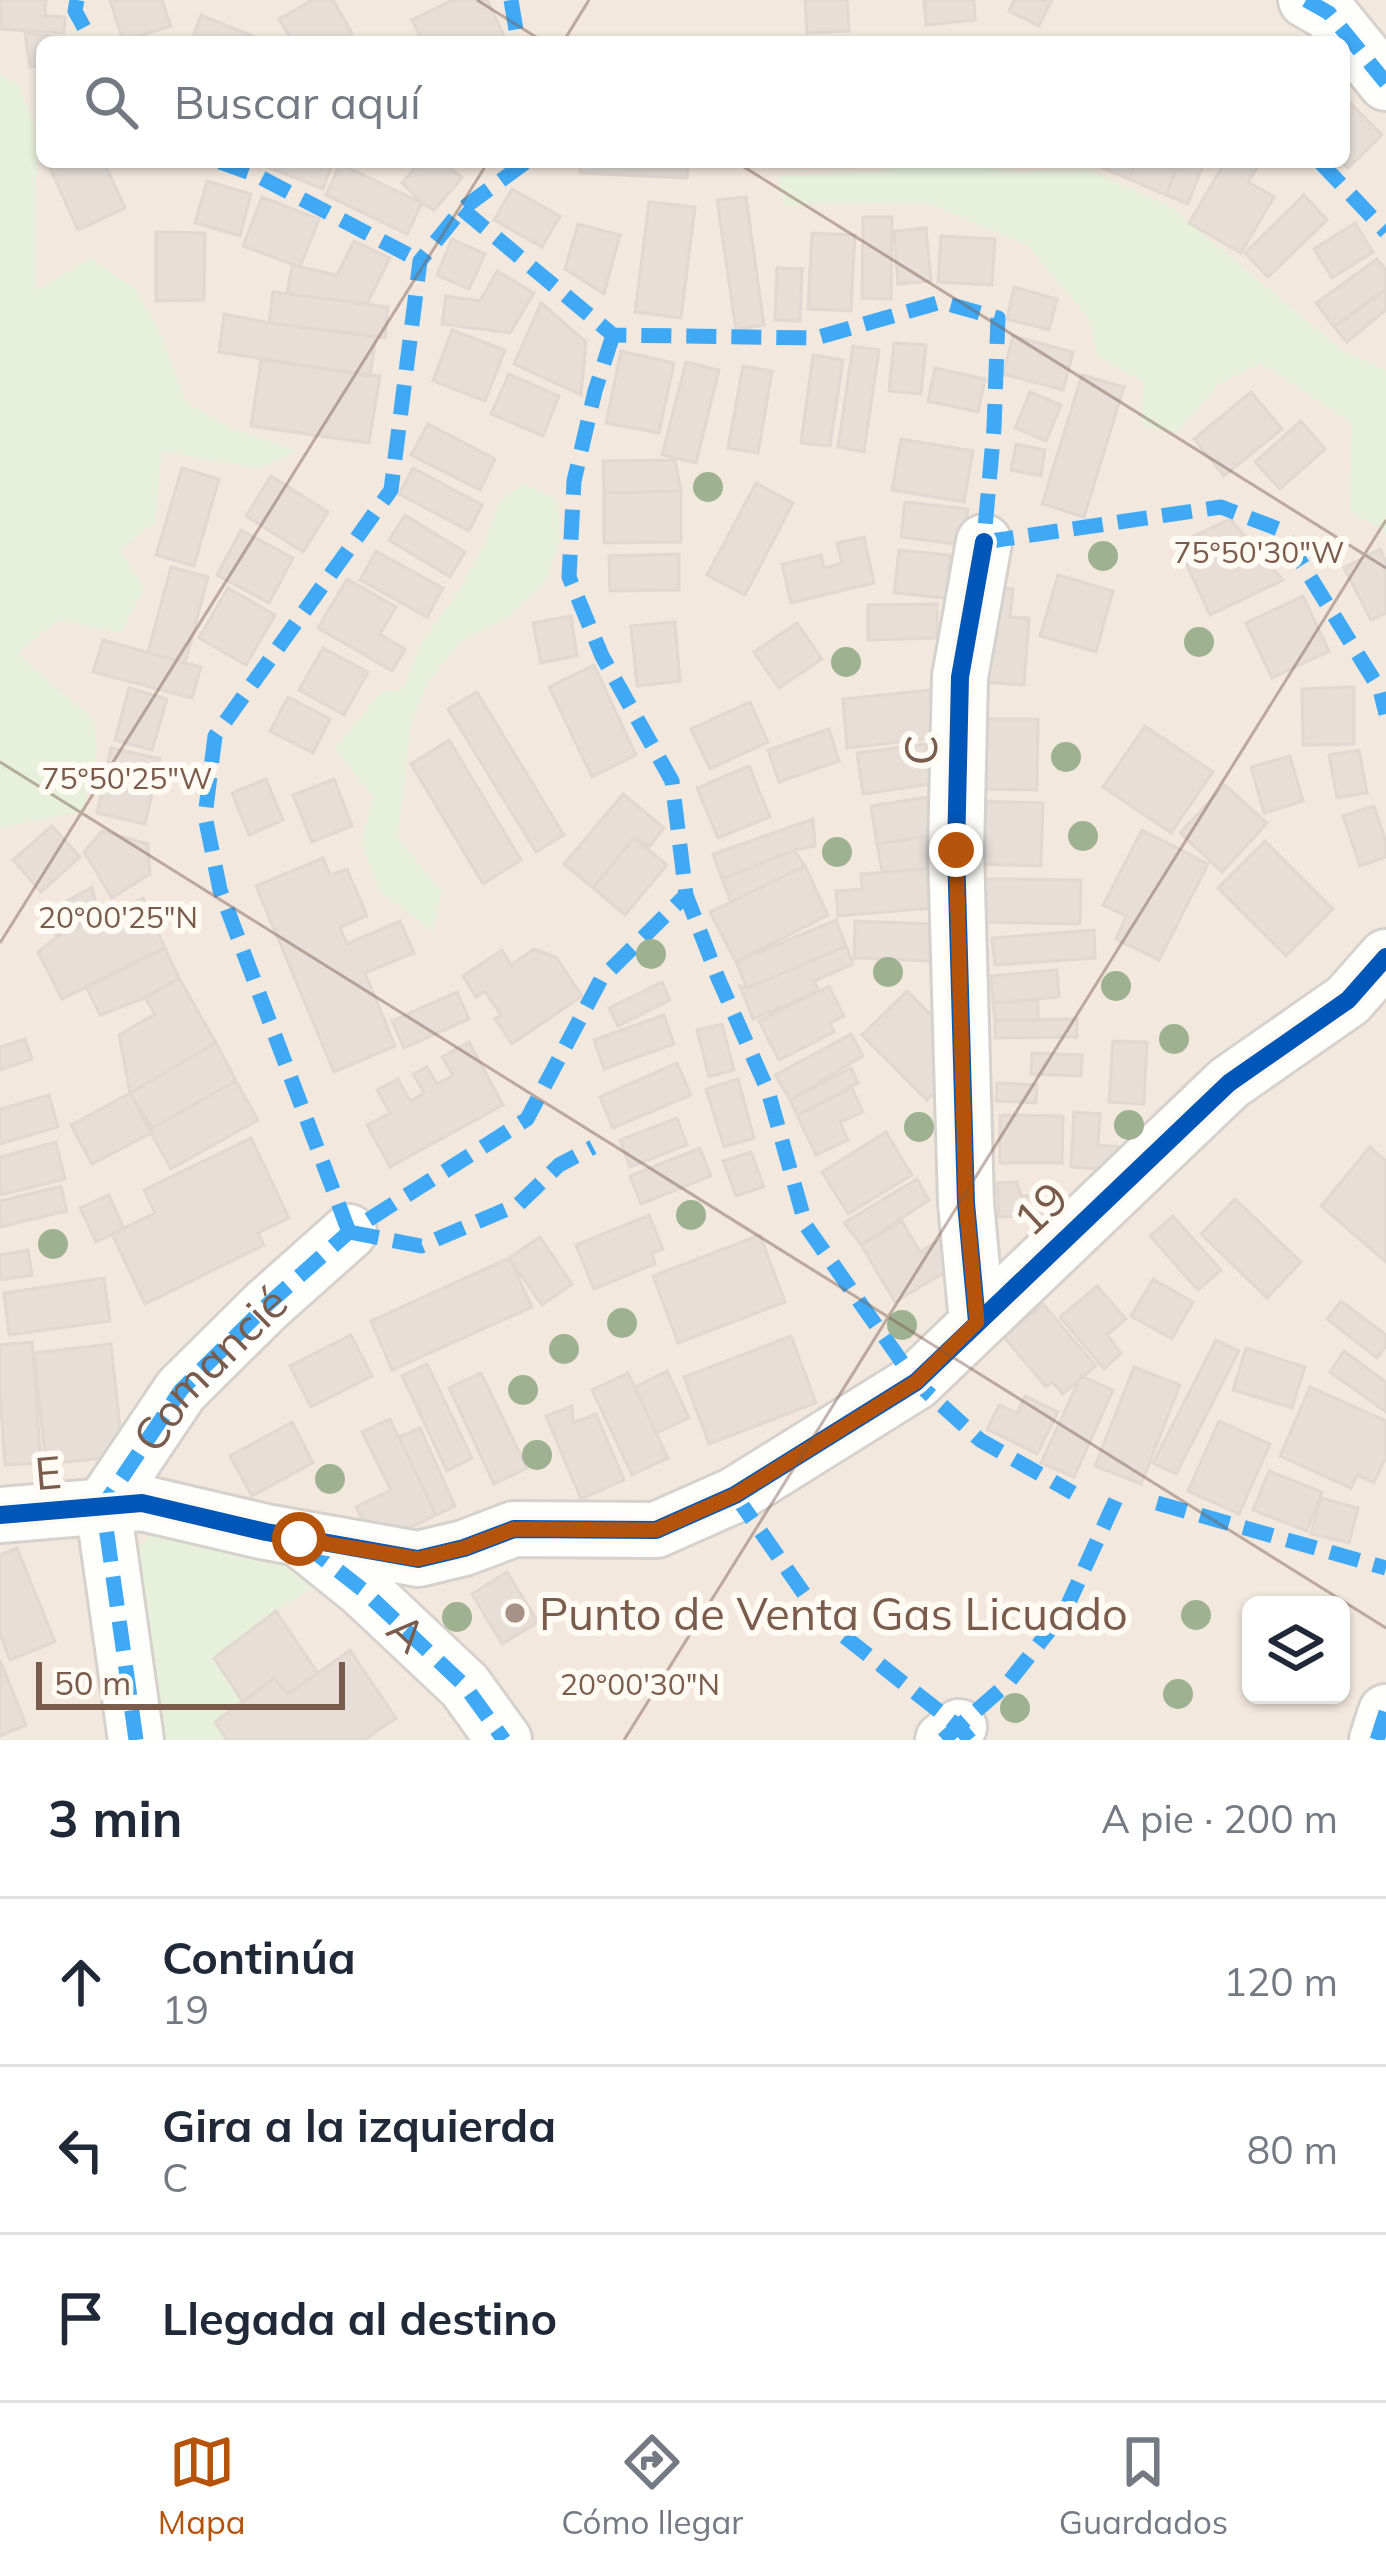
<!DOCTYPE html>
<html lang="es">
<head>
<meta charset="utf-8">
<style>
  body { margin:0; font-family:Mulish,sans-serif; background:#f6f6f7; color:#1f2937 }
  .controls { position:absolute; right:36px; bottom:36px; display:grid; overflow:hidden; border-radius:18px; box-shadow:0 3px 9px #0004 }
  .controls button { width:108px; height:108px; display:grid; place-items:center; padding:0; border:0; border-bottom:3px solid #e0e1e3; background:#fff; color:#1f2937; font:60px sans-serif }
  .scale { position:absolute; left:36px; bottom:30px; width:309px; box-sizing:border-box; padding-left:12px; border:6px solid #7a5c4d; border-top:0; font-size:33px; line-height:42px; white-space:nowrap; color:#7a5c4d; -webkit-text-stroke:9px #fffaf3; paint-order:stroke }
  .stop { position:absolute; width:36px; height:36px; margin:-27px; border:9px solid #b45309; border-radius:50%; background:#fff }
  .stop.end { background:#b45309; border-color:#fff; box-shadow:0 3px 12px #0008 }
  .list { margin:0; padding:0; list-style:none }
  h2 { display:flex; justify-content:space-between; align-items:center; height:156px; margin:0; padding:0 48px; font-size:51px }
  h2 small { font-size:39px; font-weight:400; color:#747a83 }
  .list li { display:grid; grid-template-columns:78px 1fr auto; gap:36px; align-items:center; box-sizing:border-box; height:168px; padding:0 48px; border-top:3px solid #e0e1e3 }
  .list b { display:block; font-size:45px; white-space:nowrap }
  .list p { margin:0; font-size:39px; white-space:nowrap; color:#747a83 }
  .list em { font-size:39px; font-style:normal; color:#747a83 }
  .icon { flex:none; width:66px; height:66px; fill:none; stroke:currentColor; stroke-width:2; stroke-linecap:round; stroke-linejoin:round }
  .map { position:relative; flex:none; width:1386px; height:1740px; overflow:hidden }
  .search { position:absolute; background:#fff; box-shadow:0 3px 9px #0004; left:36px; right:36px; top:36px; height:132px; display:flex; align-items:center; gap:30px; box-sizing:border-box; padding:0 42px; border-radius:18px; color:#747a83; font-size:45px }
  .sheet { height:660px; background:#fff }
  nav { display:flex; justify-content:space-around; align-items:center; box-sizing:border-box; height:168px; border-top:3px solid #e0e1e3; background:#fff; font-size:33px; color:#747a83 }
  nav a { display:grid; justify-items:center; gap:6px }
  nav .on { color:#b45309 }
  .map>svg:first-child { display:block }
  .residential { fill:#f2e8de; fill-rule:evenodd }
  .green { fill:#e7f0db }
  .building { fill:#e6ded7; stroke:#e2d8d2; stroke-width:3 }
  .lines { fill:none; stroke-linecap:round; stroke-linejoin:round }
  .minor-casing { stroke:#d7d1cb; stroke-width:60 }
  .minor { stroke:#fefefd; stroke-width:54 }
  .quiet { stroke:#3fa9f5; stroke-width:15; stroke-dasharray:30 15; stroke-linecap:butt }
  .cycleway-casing { stroke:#fffaf3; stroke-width:26 }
  .cycleway { stroke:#0057b8; stroke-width:18 }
  .tree { fill:#9eb190 }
  .route { stroke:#b45309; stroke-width:15 }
  .ticks { fill:none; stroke:#7a5c4d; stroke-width:3; stroke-opacity:0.45 }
  .poi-dot { fill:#a69286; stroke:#fffaf3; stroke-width:4.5 }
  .labels { text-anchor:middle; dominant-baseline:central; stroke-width:12; stroke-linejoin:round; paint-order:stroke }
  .street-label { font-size:45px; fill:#7a5c4d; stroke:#fffaf3 }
  .poi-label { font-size:45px; fill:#7a5c4d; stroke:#fffaf3; text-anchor:start }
  .ticks-label { font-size:30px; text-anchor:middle; fill:#7a5c4d; stroke:#fffaf3; stroke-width:12; stroke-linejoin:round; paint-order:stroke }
</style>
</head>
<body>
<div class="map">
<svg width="1386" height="1740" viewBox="0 0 1386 1740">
  <rect width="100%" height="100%" fill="#f9f5f0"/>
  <path class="residential" d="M0 0H1386V1740H0ZM42 42H1344V162H42ZM1251 1605H1341V1695H1251Z"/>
  <path class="green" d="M0 74 19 85 39 139 35 198 36 291 90 258 137 290 163 339 185 401 233 429 298 451 259 469 162 451 155 522 121 550 145 589 120 633 59 620 18 653 58 690 94 719 97 752 83 811 0 828Z
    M912 162H954L960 165 1024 172 1088 169 1171 207 1343 351 1386 370V533L1350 511 1352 424 1261 363 1217 386 1176 434 1141 425 1144 383 1097 356 1089 319 1028 246 932 204 818 203 784 206 778 176 880 172Z
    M523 483 558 500 560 538 547 580 509 617 461 642 429 681 411 724 398 838 442 892 433 931 381 893 361 845 373 798 335 748 381 692 403 690 422 642 461 588 486 540 499 503Z
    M169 1532C212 1542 289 1547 312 1589L276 1611 214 1657 243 1702 215 1722 227 1740H156L139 1547 149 1536Z"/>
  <path class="building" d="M1 0H46L45 16 65 17 64 33 0 29Z
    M110 0H162L171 26 123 41Z
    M312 0H333L352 33 336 42H293L279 19Z
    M453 0H487L507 42H423L412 20Z
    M805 0H847L849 31 807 33Z
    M924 0H974L975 20 926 25Z
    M1014 0H1052L1039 26 1009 11Z
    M201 15 255 37 253 42H191Z
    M25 33 75 39 76 42H42V65L30 67Z
    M1344 97 1382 135 1348 168 1342 162H1344Z
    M62 162H104L125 208 78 230 50 168Z
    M255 162H333L323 189Z
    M420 162H443L462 178 434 210 422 203 402 183Z
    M580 162H688L687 178 580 173Z
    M1089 162H1136L1129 179Z
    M1136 162H1171L1178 165 1166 195 1129 179Z
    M1171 162H1204L1188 204 1166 195 1178 165Z
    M1225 162H1261L1248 182 1274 197 1241 253 1189 223Z
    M340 164 422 203 407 234 326 195Z
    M207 181 251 194 240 236 195 223Z
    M512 189 560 216 542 247 494 220Z
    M1304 195 1327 220 1268 277 1245 253Z
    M262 197 319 219 300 267 243 246Z
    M746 197 764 325 736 330 717 200Z
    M649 202 695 207 681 318 635 312Z
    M863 217H892L891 299 862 298Z
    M1355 223 1373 252 1332 278 1314 249Z
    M578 224 620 235 604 294 565 269Z
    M926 228 931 281 898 284 894 231Z
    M156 232 205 233 204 300 156 301Z
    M812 233 855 235 851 311 808 309Z
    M941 236 995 239 992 285 938 282Z
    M452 239 485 254 469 289 437 275Z
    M354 241 390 258 367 304 287 294 292 265 337 275Z
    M1377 259 1386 270V289L1334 327 1316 303Z
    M777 268 802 269 800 321 775 320Z
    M497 271 534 293 510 333 442 324 446 296 480 301Z
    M1014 287 1057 299 1049 330 1007 319Z
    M1386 289V310L1347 342 1334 327Z
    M273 292 388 307 385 338 269 323Z
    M541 303 586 342 581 395 514 364Z
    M224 314 269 323 376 336 370 376 219 352Z
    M452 330 505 350 485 401 433 381Z
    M1013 336 1073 352 1063 390 1003 374Z
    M894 343 926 345 921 394 889 391Z
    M853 346 879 350 864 452 838 447Z
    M621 351 674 363 659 433 606 423Z
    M813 355 843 360 830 446 801 443Z
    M261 360 380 376 369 443 251 426Z
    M686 362 719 370 696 463 662 455Z
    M743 366 772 371 758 453 728 448Z
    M935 368 985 379 978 412 928 401Z
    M509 374 559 396 543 436 491 414Z
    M1082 375 1124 387 1084 517 1042 504Z
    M1030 392 1061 405 1046 441 1015 428Z
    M1251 392 1282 429 1224 476 1194 439Z
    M1301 421 1325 449 1280 489 1255 462Z
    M428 424 495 459 480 490 411 455Z
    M901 439 973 451 964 502 892 490Z
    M1016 444 1045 450 1041 476 1011 470Z
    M675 460 681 491 604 493 603 461Z
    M182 468 219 479 194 566 156 555Z
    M413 468 482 505 469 531 399 494Z
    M271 476 328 512 303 552 246 516Z
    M756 483 793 503 745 595 707 575Z
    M681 491V542L604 543V493Z
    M905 502 968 509 963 545 901 537Z
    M405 515 465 552 450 577 389 540Z
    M1230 519 1283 580 1210 615 1177 544Z
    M241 530 293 558 269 603 217 575Z
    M864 537 874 583 791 603 782 564 821 555 824 568 842 563 837 543Z
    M1380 549 1386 562V613L1371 620 1344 568Z
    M899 550 950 555 946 598 894 593Z
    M376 551 443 588 427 617 360 580Z
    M679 554V590L610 591 609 556Z
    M171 567 208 577 185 663 148 652Z
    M1058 575 1113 591 1096 652 1040 636Z
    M347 579 396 607 380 634 405 649 392 671 318 628Z
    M987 587 1013 589 1010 617 1029 618 1024 685 980 682Z
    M228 588 275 615 246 665 199 638Z
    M1303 596 1329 651 1272 678 1246 623Z
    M937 604V638L868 640V605Z
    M571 616 577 656 541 663 533 623Z
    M675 622 680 681 637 686 631 626Z
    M797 623 822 659 779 688 754 652Z
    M103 640 201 667 192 698 93 672Z
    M323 648 368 672 344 715 299 690Z
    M594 665 636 755 592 777 549 687Z
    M1354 687V744L1303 745 1302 689Z
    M129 688 167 699 152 750 115 740Z
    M930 690 935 738 847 748 843 699Z
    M477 692 564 835 536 852 448 709Z
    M288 697 330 719 313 753 270 731Z
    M750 702 768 742 710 769 691 729Z
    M983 719H1038L1037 790 982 789Z
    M1145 726 1213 772 1171 833 1103 787Z
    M829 729 839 761 779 782 768 750Z
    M449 740 521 860 483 884 411 764Z
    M926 744 931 784 863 794 857 753Z
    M111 748 160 759 145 824 97 813Z
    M1359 750 1367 793 1337 798 1329 755Z
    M1290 756 1303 801 1264 813 1251 767Z
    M749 766 770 817 718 838 697 788Z
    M266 779 283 820 249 835 232 793Z
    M334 779 352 826 312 842 293 795Z
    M1225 785 1267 823 1222 872 1180 833Z
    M623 794 664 828 650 846 634 838 593 888 564 864Z
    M928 797 934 835 877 844 871 806Z
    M982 801 1043 803 1041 866 979 864Z
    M1374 806 1386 842V857L1360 866 1343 816Z
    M813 819 815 846 794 850 722 879 713 854Z
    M52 826 80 857 41 892 13 860Z
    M1142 830 1208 864 1159 960 1116 939 1126 916 1103 905Z
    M102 831 148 844 150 874 112 898 84 852Z
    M934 835 931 869 882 872 877 844Z
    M634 838 667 865 625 915 593 888Z
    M1265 841 1333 909 1286 956 1218 888Z
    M794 850 805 866 731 902 722 879Z
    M323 858 330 875 347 869 367 916 340 927 347 944 400 921 414 953 365 973 395 1046 334 1072 256 886Z
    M805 866 828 915 736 962 710 912Z
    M931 869 934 908 838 916 836 891 862 889 861 874Z
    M982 879 1081 880 1080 924 980 922Z
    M92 887 98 913 57 937 44 914Z
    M143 898 165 948 62 999 38 952 57 937Z
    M836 920 846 946 747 988 736 962Z
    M855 921 935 924 933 961 854 958Z
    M1094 930 1095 958 995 965 992 938Z
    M846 946 853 964 814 981 819 991 753 1019 740 986 747 988Z
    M165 948 179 978 145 998 100 1015 86 986Z
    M534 949 556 957 582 996 512 1044 495 1019 501 1015 485 992 476 997 463 976 502 950 511 965Z
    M1057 970 1059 997 993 1003 991 976Z
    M179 978 216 1043 130 1093 119 1035 155 1014 145 998Z
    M662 982 670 1000 618 1026 609 1008Z
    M829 986 844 1016 830 1023 834 1032 779 1060 759 1021Z
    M907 991 957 1041 934 1064 948 1078 927 1100 862 1035Z
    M457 992 469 1019 404 1048 392 1021Z
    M1038 1000V1020H995L993 1003Z
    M664 1015 674 1044 604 1069 594 1040Z
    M1077 1019V1037L995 1038V1020Z
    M722 1024 734 1070 709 1077 697 1030Z
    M851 1034 863 1056 790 1100 775 1075Z
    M25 1039 32 1059 0 1070V1047Z
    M1113 1041 1147 1042 1144 1104 1109 1102Z
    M469 1042 503 1105 390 1167 367 1125 390 1113 377 1090 398 1079 410 1101 424 1093 413 1074 427 1067 437 1084 453 1075 442 1057Z
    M216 1043 236 1081 152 1128 130 1093Z
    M1032 1053 1082 1055 1081 1076 1031 1074Z
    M677 1063 691 1095 613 1128 600 1097Z
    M851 1068 858 1083 797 1115 790 1100Z
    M738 1079 754 1138 724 1147 706 1089Z
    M236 1081 258 1120 171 1169 151 1133 152 1128Z
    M997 1083 1037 1085 1036 1103 996 1101Z
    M852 1088 863 1112 840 1122 848 1140 816 1155 797 1115Z
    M130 1093 151 1133 92 1164 71 1125Z
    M49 1095 58 1127 0 1144V1109Z
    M1074 1112 1100 1114 1098 1145 1121 1147 1120 1170 1071 1167Z
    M1000 1115 1063 1116 1062 1163H1000Z
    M677 1118 687 1145 630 1167 620 1140Z
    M886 1132 912 1175 848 1214 822 1172Z
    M251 1138 289 1218 258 1233 264 1245 145 1304 112 1234 155 1213 144 1190Z
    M56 1142 65 1179 0 1195V1157Z
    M1370 1147 1386 1161V1262L1321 1206Z
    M700 1148 711 1176 641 1204 630 1176Z
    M751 1152 764 1187 736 1196 723 1161Z
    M917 1179 929 1200 861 1245 844 1223Z
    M1017 1182 1021 1196 1050 1195 1051 1214 999 1217 997 1183Z
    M61 1186 67 1211 0 1227V1201Z
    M109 1195 124 1229 96 1242 80 1208Z
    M1235 1199 1301 1262 1267 1298 1201 1234Z
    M649 1215 663 1249 652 1253 655 1264 594 1289 576 1245Z
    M1173 1216 1221 1270 1198 1290 1150 1236Z
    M902 1221 920 1252 939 1240 955 1266 895 1302 861 1245Z
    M760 1235 785 1302 678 1343 653 1276Z
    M540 1237 572 1284 542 1305 509 1258Z
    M28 1250 32 1275 0 1280V1255Z
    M509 1258 532 1307 392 1370 371 1321Z
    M104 1278 110 1321 9 1335 4 1293Z
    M1153 1279 1193 1302 1172 1339 1131 1316Z
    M1097 1286 1126 1319 1107 1335 1121 1353 1104 1369 1060 1317Z
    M1341 1301 1386 1335V1346L1377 1358 1327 1319Z
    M1043 1304 1096 1366 1063 1394 1052 1382 1046 1387 1004 1337Z
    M351 1335 372 1376 311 1407 290 1366Z
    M791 1336 816 1403 709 1444 684 1377Z
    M1216 1340 1239 1351 1176 1474 1153 1463Z
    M32 1342 41 1463 5 1465 0 1394V1345Z
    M111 1344 123 1456 46 1464 34 1353Z
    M1246 1348 1305 1367 1292 1408 1233 1390Z
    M1344 1351 1386 1382V1412L1330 1372Z
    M427 1364 472 1458 447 1471 402 1376Z
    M1134 1367 1180 1385 1141 1484 1095 1466Z
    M667 1371 689 1418 656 1433 635 1387Z
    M481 1373 527 1468 494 1484 449 1388Z
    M628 1373 668 1458 632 1475 592 1390Z
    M1081 1376 1113 1390 1074 1477 1041 1463Z
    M1310 1387 1386 1421V1457L1374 1483 1357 1475 1351 1488 1280 1456Z
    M1025 1396 1058 1412 1037 1454 987 1429 999 1405 1017 1413Z
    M572 1406 573 1423 596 1414 624 1480 581 1499 546 1416Z
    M390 1419 436 1515 375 1545 356 1507 391 1490 362 1432Z
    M1219 1421 1270 1444 1239 1514 1188 1491Z
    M292 1422 313 1463 252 1496 230 1456Z
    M420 1428 455 1506 436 1515 399 1437Z
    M1269 1471 1322 1492 1307 1531 1253 1510Z
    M1321 1498 1358 1508 1349 1543 1311 1534Z
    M17 1548 55 1642 10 1660 0 1634V1555Z
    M507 1572 538 1622 502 1644 472 1594Z
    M276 1611 318 1673 288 1694 274 1678 243 1702 214 1658Z
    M350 1650 396 1718 364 1740H227L215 1722 274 1678 288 1694Z
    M0 1660 26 1725 0 1736Z"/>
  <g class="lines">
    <g class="minor-casing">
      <g id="minor">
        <path d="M1306 0 1329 13 1386 83"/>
        <path d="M977 1322 966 1203 956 851 960 677 984 542"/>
        <path d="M0 1515 142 1503 266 1532 418 1559 464 1548 514 1529 656 1530 735 1495 916 1382 1229 1083 1348 1000 1386 957"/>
        <path id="s1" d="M301 1540 363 1590 465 1686 504 1740"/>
        <path d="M136 1740 103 1506 181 1390 267 1305 349 1232"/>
        <path d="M943 1740 959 1727"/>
        <path d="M1377 1740 1386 1712"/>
      </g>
    </g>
    <use href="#minor" class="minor"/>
    <g class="quiet">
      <path d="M77 0 75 11 92 42"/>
      <path d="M511 0 518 42"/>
      <path d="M1306 0 1329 13 1386 83"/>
      <path d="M220 162 256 175 420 261"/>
      <path d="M1320 162 1386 232"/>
      <path d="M462 209 613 335 816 338 941 302 998 318 994 428 983 550"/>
      <path d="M613 335 595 391 574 481 569 577 602 656 672 781 686 895 718 978 768 1091 806 1226 916 1382 980 1440 1073 1493"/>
      <path d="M984 542 1221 507 1281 530 1380 690 1386 714"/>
      <path d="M349 1232 220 890 205 816 215 736 391 490 420 261 462 209 526 162"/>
      <path d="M349 1232 421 1246 519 1204 559 1165 593 1147"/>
      <path d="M735 1495 821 1618 959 1727 970 1740"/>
      <path d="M1157 1503 1386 1568"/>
      <path d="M303 1543 363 1590 465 1686 504 1740"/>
      <path id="s2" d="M136 1740 103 1506 181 1390 267 1305 349 1232 527 1119 601 979 686 895"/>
      <path d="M943 1740 1008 1683 1065 1611 1117 1497"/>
      <path d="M1377 1740 1386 1712"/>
    </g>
    <g class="cycleway-casing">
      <path id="cycleway" d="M977 1322 966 1203 956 851 960 677 984 542
        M0 1515 142 1503 266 1532 418 1559 464 1548 514 1529 656 1530 735 1495 916 1382 1229 1083 1348 1000 1386 957"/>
    </g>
    <use href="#cycleway" class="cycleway"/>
  </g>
  <g class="tree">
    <circle cx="708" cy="487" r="15"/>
    <circle cx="1103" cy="556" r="15"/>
    <circle cx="1199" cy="642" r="15"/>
    <circle cx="846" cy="662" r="15"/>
    <circle cx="1066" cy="757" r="15"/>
    <circle cx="1083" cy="836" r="15"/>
    <circle cx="837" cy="852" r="15"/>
    <circle cx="651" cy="954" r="15"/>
    <circle cx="888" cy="972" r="15"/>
    <circle cx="1116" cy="986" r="15"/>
    <circle cx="1174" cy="1039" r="15"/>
    <circle cx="1129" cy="1125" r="15"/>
    <circle cx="919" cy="1127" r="15"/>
    <circle cx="691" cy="1215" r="15"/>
    <circle cx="53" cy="1244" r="15"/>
    <circle cx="622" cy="1323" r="15"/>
    <circle cx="902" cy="1325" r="15"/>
    <circle cx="564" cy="1349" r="15"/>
    <circle cx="523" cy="1390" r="15"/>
    <circle cx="537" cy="1455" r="15"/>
    <circle cx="330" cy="1479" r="15"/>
    <circle cx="1196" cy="1615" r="15"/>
    <circle cx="457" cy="1617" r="15"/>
    <circle cx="1178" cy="1694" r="15"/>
    <circle cx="1015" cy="1708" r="15"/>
  </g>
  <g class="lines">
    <path class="route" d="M299 1539 418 1559 464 1548 514 1529 656 1530 735 1495 916 1382 977 1322 966 1203 956 850"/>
  </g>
  <path class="ticks" d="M477 0 544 42M563 42 589 0M736 162 1386 568M0 762 1386 1628M0 943 488 162M624 1740 1386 520"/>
  <circle class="poi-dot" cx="515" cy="1613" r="12"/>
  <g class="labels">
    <g class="street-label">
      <text transform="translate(920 750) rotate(-89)">C</text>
      <text transform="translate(1040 1208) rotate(-43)">19</text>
      <text stroke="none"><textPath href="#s2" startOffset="411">Comancié</textPath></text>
      <text transform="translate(48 1472) rotate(-5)">E</text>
      <text stroke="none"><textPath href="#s1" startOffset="141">A</textPath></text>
    </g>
    <g class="poi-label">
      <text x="539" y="1613">Punto de Venta Gas Licuado</text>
    </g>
  </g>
  <g class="ticks-label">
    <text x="1259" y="563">75°50'30"W</text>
    <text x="127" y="789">75°50'25"W</text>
    <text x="118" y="928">20°00'25"N</text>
    <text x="640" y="1695">20°00'30"N</text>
  </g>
</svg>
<div class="controls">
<button><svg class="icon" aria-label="layers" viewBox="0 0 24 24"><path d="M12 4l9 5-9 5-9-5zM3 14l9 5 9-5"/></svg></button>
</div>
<div class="scale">50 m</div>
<div class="stop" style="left:299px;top:1539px"></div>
<div class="stop end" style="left:956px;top:850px"></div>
<div class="search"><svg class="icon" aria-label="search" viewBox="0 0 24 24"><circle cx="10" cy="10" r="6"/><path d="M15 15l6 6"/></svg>Buscar aquí</div>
</div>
<section class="sheet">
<h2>3 min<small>A pie · 200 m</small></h2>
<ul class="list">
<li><svg class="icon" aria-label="ahead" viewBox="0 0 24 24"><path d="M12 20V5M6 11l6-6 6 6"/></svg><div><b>Continúa</b><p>19</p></div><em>120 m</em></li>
<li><svg class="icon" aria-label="left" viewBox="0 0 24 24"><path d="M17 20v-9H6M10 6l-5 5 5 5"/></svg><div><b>Gira a la izquierda</b><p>C</p></div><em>80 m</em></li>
<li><svg class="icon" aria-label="arrive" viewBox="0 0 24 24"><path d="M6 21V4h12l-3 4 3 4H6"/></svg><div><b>Llegada al destino</b></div></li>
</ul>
</section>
<nav>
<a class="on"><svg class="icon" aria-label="map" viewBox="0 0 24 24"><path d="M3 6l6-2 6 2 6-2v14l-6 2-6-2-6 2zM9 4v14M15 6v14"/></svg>Mapa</a>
<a><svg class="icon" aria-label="directions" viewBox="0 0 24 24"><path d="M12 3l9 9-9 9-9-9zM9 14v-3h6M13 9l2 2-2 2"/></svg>Cómo llegar</a>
<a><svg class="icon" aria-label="saved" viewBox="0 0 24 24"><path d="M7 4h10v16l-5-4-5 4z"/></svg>Guardados</a>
</nav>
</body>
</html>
